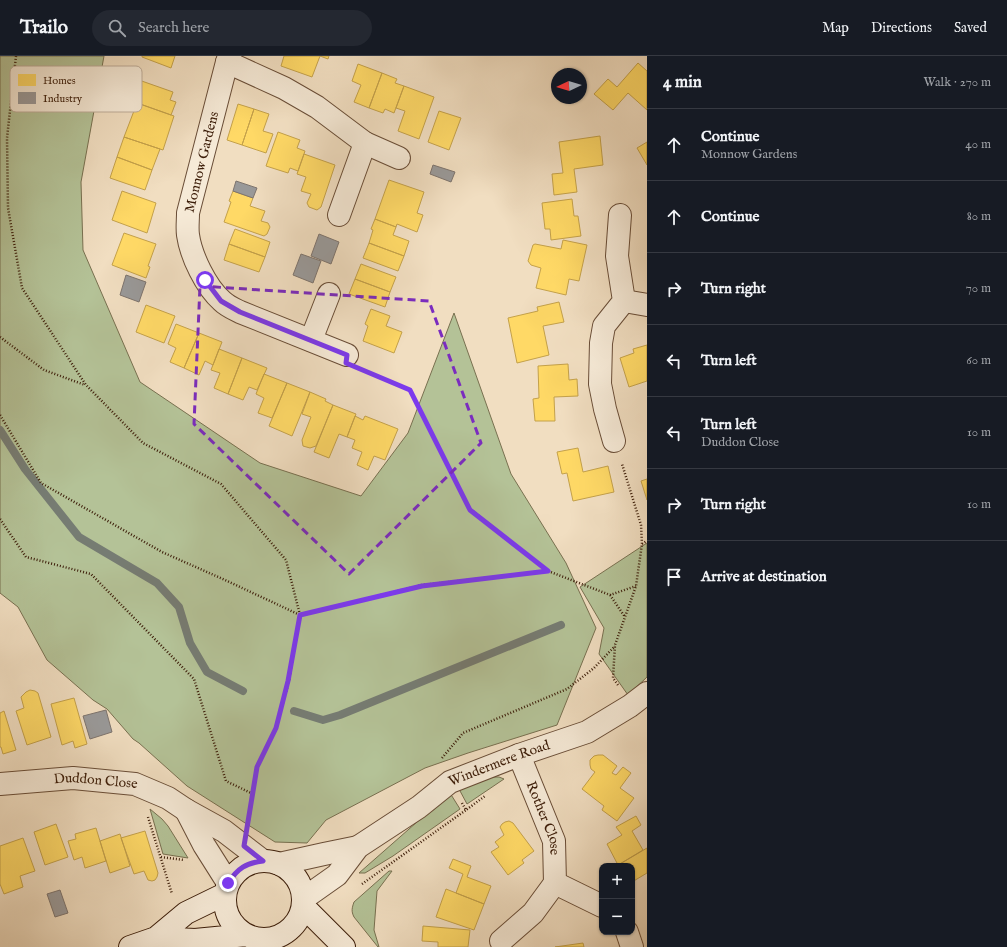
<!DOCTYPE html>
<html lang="en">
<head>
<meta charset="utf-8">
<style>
  body { margin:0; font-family:"IM FELL English",serif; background:#242831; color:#f1f3f6 }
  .controls { position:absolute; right:12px; bottom:12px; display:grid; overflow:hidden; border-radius:8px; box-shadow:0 1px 3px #0004 }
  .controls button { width:36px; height:36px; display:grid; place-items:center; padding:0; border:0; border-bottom:1px solid #363941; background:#171b24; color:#f1f3f6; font:20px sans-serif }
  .compass { position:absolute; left:551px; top:12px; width:36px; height:36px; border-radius:50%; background:#171b24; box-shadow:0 1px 3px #0004; rotate:266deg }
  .stop { position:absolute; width:12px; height:12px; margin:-9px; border:3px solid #7c3aed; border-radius:50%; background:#fff }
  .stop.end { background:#7c3aed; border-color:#fff; box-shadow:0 1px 4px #0008 }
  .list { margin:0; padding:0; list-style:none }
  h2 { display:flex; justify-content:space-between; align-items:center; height:52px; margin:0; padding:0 16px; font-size:17px }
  h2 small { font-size:13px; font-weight:400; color:#9ea1a6 }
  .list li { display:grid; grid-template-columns:26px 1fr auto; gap:12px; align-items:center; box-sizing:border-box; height:72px; padding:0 16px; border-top:1px solid #363941 }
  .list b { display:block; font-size:15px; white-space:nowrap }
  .list p { margin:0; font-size:13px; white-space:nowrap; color:#9ea1a6 }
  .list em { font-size:13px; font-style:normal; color:#9ea1a6 }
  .icon { flex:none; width:22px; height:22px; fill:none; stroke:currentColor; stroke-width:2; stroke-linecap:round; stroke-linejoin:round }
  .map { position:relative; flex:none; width:647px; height:891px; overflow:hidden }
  header { display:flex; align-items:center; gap:24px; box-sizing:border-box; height:56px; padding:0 20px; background:#171b24; border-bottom:1px solid #363941 }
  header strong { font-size:19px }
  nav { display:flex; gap:22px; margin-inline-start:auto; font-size:14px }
  .search { width:280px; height:36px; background:#242831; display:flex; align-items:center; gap:10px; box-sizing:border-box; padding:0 14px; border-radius:22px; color:#9ea1a6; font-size:15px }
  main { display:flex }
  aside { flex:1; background:#171b24 }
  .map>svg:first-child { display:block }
  .green { fill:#b4c297; stroke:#787050 }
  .homes { fill:#ffd966; stroke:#c4a14a }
  .industry { fill:#999; stroke:#7d746e }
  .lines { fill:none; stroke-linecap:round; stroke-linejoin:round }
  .stream { stroke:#767c73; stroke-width:8 }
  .street-casing { stroke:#694d37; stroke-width:24 }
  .secondary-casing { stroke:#3c1d09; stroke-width:24 }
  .path { stroke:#3c1d09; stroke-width:2.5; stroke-dasharray:1 2; stroke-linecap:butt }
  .street { stroke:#f6ead7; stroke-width:22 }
  .secondary { stroke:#f6ead7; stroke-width:22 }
  .route { stroke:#7c3aed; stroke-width:5 }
  .marked { fill:none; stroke:#7b2cbf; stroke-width:3; stroke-dasharray:8 5; stroke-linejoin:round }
  .labels { text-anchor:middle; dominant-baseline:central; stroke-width:4; stroke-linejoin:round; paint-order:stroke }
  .street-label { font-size:14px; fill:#3c1d09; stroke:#f6ead7 }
  .key { fill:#f6ead7; stroke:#beac99; stroke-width:1 }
  .key-label { font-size:11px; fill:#3c1d09 }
</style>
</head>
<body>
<header>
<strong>Trailo</strong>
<div class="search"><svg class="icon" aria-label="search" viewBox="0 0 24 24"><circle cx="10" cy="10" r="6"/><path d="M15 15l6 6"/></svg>Search here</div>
<nav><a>Map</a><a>Directions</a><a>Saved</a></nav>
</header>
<main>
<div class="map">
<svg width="647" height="891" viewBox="0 0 647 891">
  <rect width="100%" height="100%" fill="#f1dec1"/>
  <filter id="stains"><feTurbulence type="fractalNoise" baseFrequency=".005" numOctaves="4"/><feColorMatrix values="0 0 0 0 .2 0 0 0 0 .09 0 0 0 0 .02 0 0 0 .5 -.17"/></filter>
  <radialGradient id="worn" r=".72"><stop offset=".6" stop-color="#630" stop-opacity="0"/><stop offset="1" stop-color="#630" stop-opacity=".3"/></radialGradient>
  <path class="green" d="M0 0H104L81 126 83 194 140 326 260 407 361 440 408 377 454 257 511 418 566 507 596 572 557 669 468 697 425 712 326 764 307 787 275 786 187 730 139 687 133 683 107 653 93 644 47 604 18 551 0 537Z
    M647 487V621L628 639 599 598 604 572 580 531Z
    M492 721H499L504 723 467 748 459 733Z
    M450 737 460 753 393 800 365 817H359Z
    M150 753 162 763 168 770 188 802 163 798Z
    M389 815H392L377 835 374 874 379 891H378L354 861C351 855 352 852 354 846Z"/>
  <path class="homes" d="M142 0H175L171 12 142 1Z
    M284 0H329L328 3 320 0 312 21 281 10Z
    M638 7 647 15V54L628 37 613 54 594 38 608 23 617 31Z
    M358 8 382 17 369 52 354 46 361 29 352 25Z
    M382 17 397 23 395 27 404 30 394 57 385 53 383 57 369 52Z
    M136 23 173 36 170 44 176 46 171 59 129 44Z
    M404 30 434 41 419 83 398 75 405 55 396 52Z
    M137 47 174 60 163 94 124 81Z
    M238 48 254 53 242 89 227 84Z
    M254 53 269 58 263 75 273 78 266 97 242 89Z
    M439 55 461 62 449 94 428 86Z
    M278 76 300 84 297 92 305 95 298 115 290 112 288 117 266 110Z
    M600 80 603 109 574 113 577 136 554 139 552 118 563 117 559 86Z
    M124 81 160 93 152 114 117 101Z
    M647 86V109L637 92Z
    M304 98 335 109 321 151 317 154 309 151 307 147 311 138 301 135 306 121 297 118Z
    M117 101 152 114 145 134 110 122Z
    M389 124 424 136 417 157 423 159 417 176 397 168 396 171 375 163Z
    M122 135 156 147 147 177 112 164Z
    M233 135 253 142 250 150 265 155 261 165 268 167 270 171 267 178 264 180 224 166 231 146 229 145Z
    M572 143 574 160H578L581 180 551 184 550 173H545L542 147Z
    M375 163 396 171 393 179 409 185 404 200 369 187 373 174 371 173Z
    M235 173 270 186 265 201 229 188Z
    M124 177 156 188 148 210 150 211 146 222 112 209Z
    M563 184 587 189 579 225 569 223 566 239 536 232 541 212 531 209 528 205 533 189 535 188 561 193Z
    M369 187 404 200 398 215 363 202Z
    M229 188 265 201 259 216 224 204Z
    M361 208 396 221 390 236 355 223Z
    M355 223 390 236 385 251 349 238Z
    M559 246 564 266 543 270 549 299 517 307 508 262 538 255 537 251Z
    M146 249 175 260 164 287 136 276Z
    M371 253 390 260 386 270 402 276 394 297 363 285 368 270 365 268Z
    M176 268 199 277 184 312 170 306 176 292 168 288Z
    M199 277 222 286 213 309 205 305 199 319 184 312Z
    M647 289V325L629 331 620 302 634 297 633 293Z
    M219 293 242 302 228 338 214 332 220 317 211 314Z
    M242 302 267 312 257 334 249 331 243 344 228 338Z
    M568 308 569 324 577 323 578 340 554 341 555 365H535L533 343 539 342 538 310Z
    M264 318 287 327 272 362 258 357 264 342 256 338Z
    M287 327 310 336 292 380 269 370Z
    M310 336 326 343 325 345 333 349 316 390 310 392 303 390 302 384 311 361 302 358Z
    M333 349 356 358 347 381 339 378 329 402 314 396Z
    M355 360 363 364 365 360 398 373 385 404 374 400 368 414 357 409 362 396 352 392 355 384 347 381Z
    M578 392 583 416 608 410 614 436 573 445 567 417 562 418 557 396Z
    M647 423V444L641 425Z
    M30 634 35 635 38 637 51 681 27 689 16 655 24 652 21 641 26 636Z
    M74 642 87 688 75 692 73 685 62 689 51 648Z
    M4 655 16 694 3 698 1 691H0V657Z
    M598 699H603L617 710 612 717 616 719 623 711 631 717 620 732 634 742 617 765 602 754 604 750 582 733 595 716 591 713 590 709V704L594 700Z
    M636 760 641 769 632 775 643 794 618 809 607 788 622 779 616 771Z
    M509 765 513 767 534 795 522 804 524 807 508 819 491 796 499 791 495 786 504 779 500 771 502 768 505 766Z
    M56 768 68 801 45 809 34 776Z
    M96 772 106 805 85 812 82 801 74 804 68 785 76 783 75 778Z
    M145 775 158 817 157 821 155 824 152 825 148 824 144 815 134 818 121 782Z
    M120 778 130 810 110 817 100 785Z
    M23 782 35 815 20 820 23 831 4 838 0 828V790Z
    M647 792V817L632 826V810H621L620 808Z
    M453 803 471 810 467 821 491 830 484 848 456 837 463 818 449 812Z
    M446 833 484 848 474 874 436 861Z
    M423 870 470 874 468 891H438V886L422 885Z
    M583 887 584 891H555Z"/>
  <path class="industry" d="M433 109 455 116 451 126 430 118Z
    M236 125 257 132 253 142 233 135Z
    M319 178 339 186 331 208 311 200Z
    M301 198 321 205 313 227 293 219Z
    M126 219 146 226 139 246 120 239Z
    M106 654 112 676 90 683 83 660Z
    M60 834 68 857 55 861 47 838Z"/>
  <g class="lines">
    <path class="stream" d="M0 374 25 413 79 481 157 527 179 551 190 587 207 616 243 635
      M294 655 323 664 340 659 561 569"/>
    <g class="street-casing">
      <g id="street">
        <path d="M230 0 227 6 188 157C188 165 187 172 188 179 191 200 206 231 222 245 227 250 234 253 240 256L347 299"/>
        <path d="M227 6 284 32 317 51 365 87 339 159"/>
        <path d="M365 87 399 102"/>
        <path d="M624 245 647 249"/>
        <path d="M311 284 329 238"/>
        <path d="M614 385 605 353 600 328 601 287 604 270 624 245 617 200 620 159"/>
        <path id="s1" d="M519 699 554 785 555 827 602 850"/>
        <path id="s2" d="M0 728 73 722 135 728 168 742 186 754 224 775 263 805"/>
        <path d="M186 754 204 789 228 827"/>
        <path d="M279 808 324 798 358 791"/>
        <path id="s3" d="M303 843 337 819 358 791 419 751 450 726 519 699 587 676 630 650 647 637"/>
        <path d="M627 876 632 891"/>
        <path d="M501 885 533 857 555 827"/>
      </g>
    </g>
    <g class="secondary-casing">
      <path id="secondary" d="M225 844a39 39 0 1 1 78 0a39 39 0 1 1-78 0Z
        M303 850 344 891
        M156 882 195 884 247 879
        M130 891 156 882 186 857 225 838"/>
    </g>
    <path class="path" d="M16 0 7 82 8 152 22 232 86 329 143 387 221 428 286 504 300 559 289 625 276 672 257 711 249 764
      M0 281 44 314 85 329
      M365 315 410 334 470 453 548 515 610 539 636 530
      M0 359 41 427 162 496 225 524 300 559 422 529 548 515
      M0 463 26 501 91 518 194 623 226 725 253 738
      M642 488 647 485
      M610 539 625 561
      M618 629 613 622 615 589 636 530 642 488 641 469 622 408
      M442 702 463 677 567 633 594 612 615 590
      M462 747 466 754 485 740
      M148 761 172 838
      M161 801 184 804
      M362 828 466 754"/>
    <use href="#street" class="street"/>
    <use href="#secondary" class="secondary"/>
  </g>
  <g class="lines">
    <path class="route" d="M205 224 221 245 240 256 347 299 346 307 410 334 470 454 548 515 422 530 300 559 288 625 276 672 257 711 244 790 263 805C246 807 238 812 228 827"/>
  </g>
  <path class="marked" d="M200 230 429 245 481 387 349 518 194 368Z"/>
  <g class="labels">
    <g class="street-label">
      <text transform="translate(202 106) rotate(-76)">Monnow Gardens</text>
      <text stroke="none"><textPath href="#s3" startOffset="242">Windermere Road</textPath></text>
      <text stroke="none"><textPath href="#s2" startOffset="96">Duddon Close</textPath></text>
      <text stroke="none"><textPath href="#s1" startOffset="68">Rother Close</textPath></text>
    </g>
  </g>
  <rect x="10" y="10" width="132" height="46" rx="6" class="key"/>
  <rect x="18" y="18" width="18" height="12" fill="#ffd966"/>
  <rect x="18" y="36" width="18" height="12" fill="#999"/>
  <g class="key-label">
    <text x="43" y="28">Homes</text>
    <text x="43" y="46">Industry</text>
  </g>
  <rect width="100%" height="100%" filter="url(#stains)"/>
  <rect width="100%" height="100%" fill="url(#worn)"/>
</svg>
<div class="controls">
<button>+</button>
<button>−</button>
</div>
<svg class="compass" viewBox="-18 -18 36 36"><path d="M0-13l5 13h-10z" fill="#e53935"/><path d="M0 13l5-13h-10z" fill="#9ea1a6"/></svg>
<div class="stop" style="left:205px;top:224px"></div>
<div class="stop end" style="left:228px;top:827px"></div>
</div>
<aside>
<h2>4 min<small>Walk · 270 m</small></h2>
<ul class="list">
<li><svg class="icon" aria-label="ahead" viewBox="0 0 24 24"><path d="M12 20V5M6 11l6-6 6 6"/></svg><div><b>Continue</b><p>Monnow Gardens</p></div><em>40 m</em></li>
<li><svg class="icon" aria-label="ahead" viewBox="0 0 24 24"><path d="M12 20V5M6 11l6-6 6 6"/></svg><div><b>Continue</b></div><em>80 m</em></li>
<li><svg class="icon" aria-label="right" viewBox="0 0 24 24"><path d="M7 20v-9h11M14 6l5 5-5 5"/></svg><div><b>Turn right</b></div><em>70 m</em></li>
<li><svg class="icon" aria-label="left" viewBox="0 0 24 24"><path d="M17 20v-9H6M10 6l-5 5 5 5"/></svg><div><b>Turn left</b></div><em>60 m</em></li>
<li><svg class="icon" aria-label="left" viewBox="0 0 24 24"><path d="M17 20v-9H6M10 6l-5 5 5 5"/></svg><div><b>Turn left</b><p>Duddon Close</p></div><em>10 m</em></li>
<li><svg class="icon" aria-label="right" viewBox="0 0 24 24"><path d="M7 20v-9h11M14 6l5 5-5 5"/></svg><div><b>Turn right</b></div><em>10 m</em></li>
<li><svg class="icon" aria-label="arrive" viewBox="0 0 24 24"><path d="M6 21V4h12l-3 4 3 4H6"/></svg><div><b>Arrive at destination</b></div></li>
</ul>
</aside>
</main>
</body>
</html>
